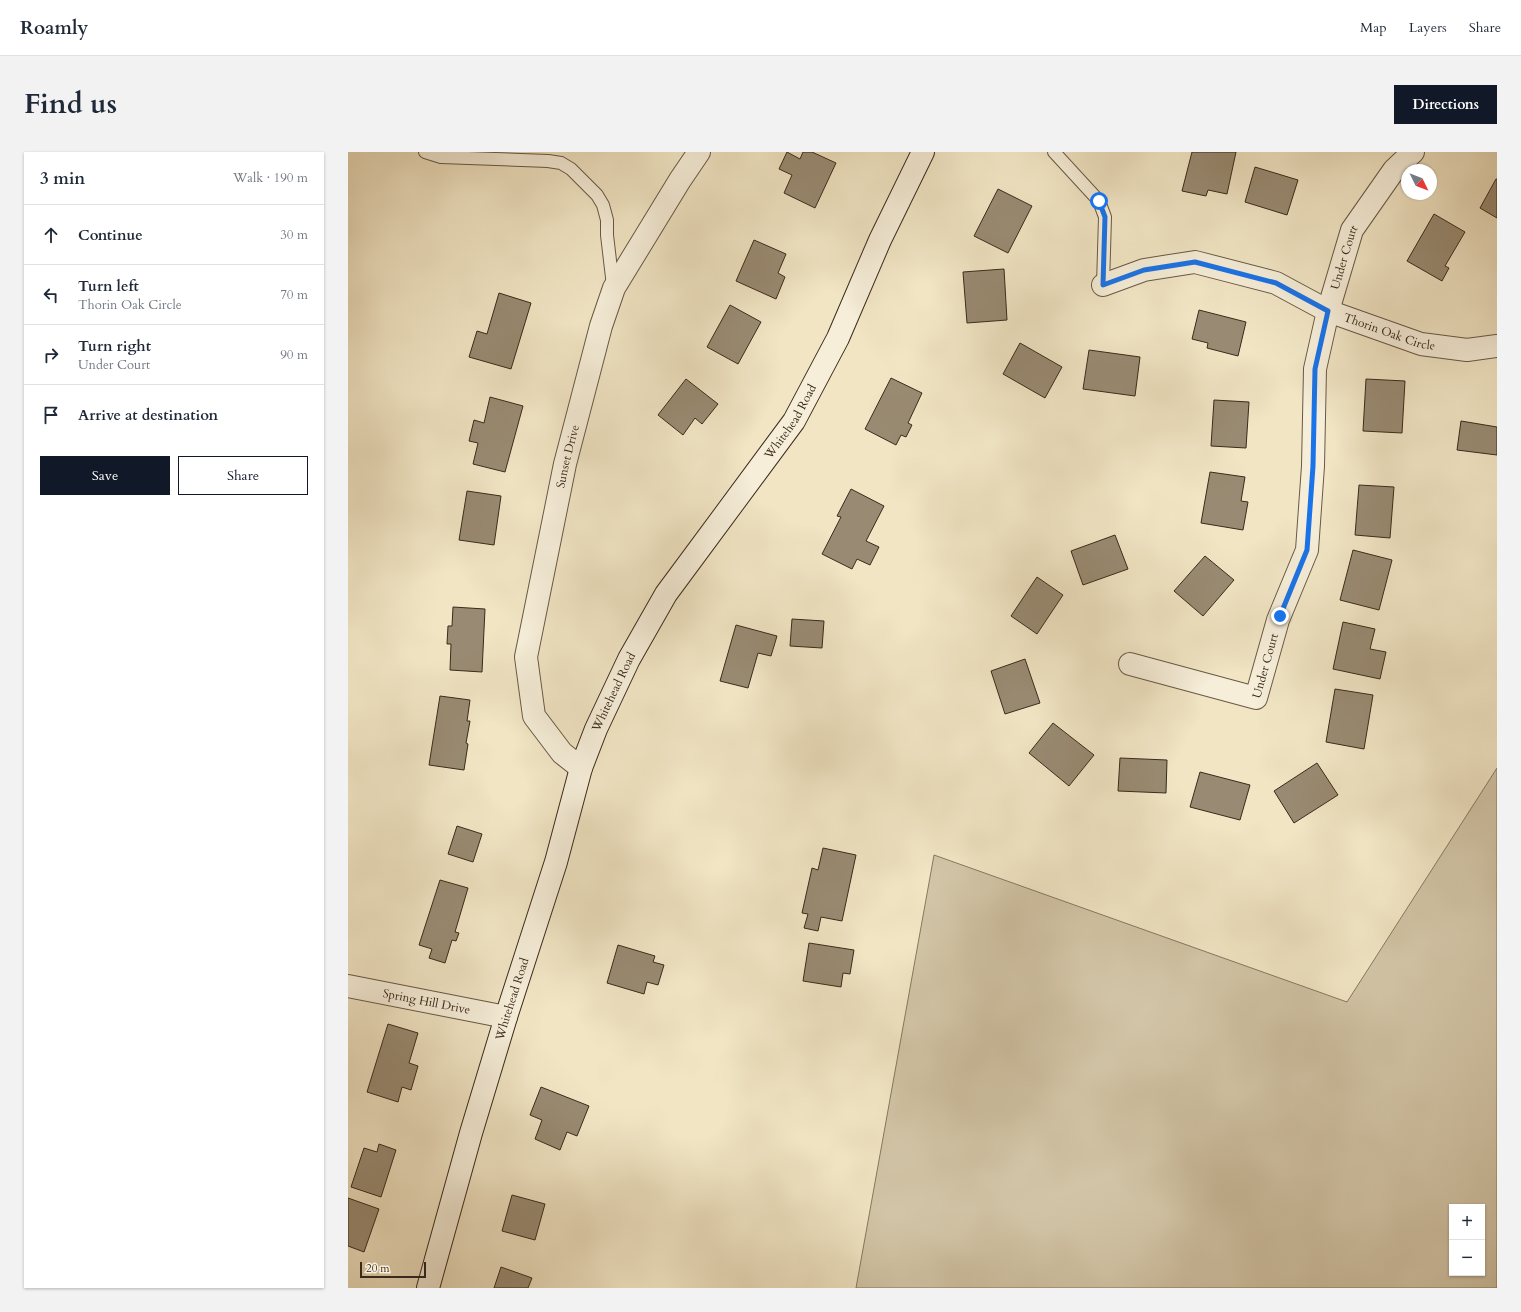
<!DOCTYPE html>
<html lang="en">
<head>
<meta charset="utf-8">
<style>
  body { margin:0; font-family:Cardo,serif; background:#f2f2f3; color:#1f2937 }
  .controls { position:absolute; right:12px; bottom:12px; display:grid; overflow:hidden; border-radius:0px; box-shadow:0 1px 3px #0004 }
  .controls button { width:36px; height:36px; display:grid; place-items:center; padding:0; border:0; border-bottom:1px solid #e0e1e3; background:#fff; color:#1f2937; font:20px sans-serif }
  .compass { position:absolute; left:1053px; top:12px; width:36px; height:36px; border-radius:50%; background:#fff; box-shadow:0 1px 3px #0004; rotate:133deg }
  .scale { position:absolute; left:12px; bottom:10px; width:66px; box-sizing:border-box; padding-left:4px; border:2px solid #3a2a1b; border-top:0; font-size:11px; line-height:14px; white-space:nowrap; color:#3a2a1b; -webkit-text-stroke:3px #f6eed9; paint-order:stroke }
  .stop { position:absolute; width:12px; height:12px; margin:-9px; border:3px solid #1a73e8; border-radius:50%; background:#fff }
  .stop.end { background:#1a73e8; border-color:#fff; box-shadow:0 1px 4px #0008 }
  .list { margin:0; padding:0; list-style:none }
  h2 { display:flex; justify-content:space-between; align-items:center; height:52px; margin:0; padding:0 16px; font-size:17px }
  h2 small { font-size:13px; font-weight:400; color:#747a83 }
  .list li { display:grid; grid-template-columns:26px 1fr auto; gap:12px; align-items:center; box-sizing:border-box; height:60px; padding:0 16px; border-top:1px solid #e0e1e3 }
  .list b { display:block; font-size:15px; white-space:nowrap }
  .list p { margin:0; font-size:13px; white-space:nowrap; color:#747a83 }
  .list em { font-size:13px; font-style:normal; color:#747a83 }
  .actions { display:flex; gap:8px; padding:12px 16px }
  .actions a { flex:1; padding:9px 0; border:1px solid #111827; border-radius:0px; text-align:center; font-size:14px; color:#111827 }
  .actions .main { background:#111827; color:#fff }
  .icon { flex:none; width:22px; height:22px; fill:none; stroke:currentColor; stroke-width:2; stroke-linecap:round; stroke-linejoin:round }
  .map { position:relative; flex:none; width:1149px; height:1136px; overflow:hidden; border-radius:0px }
  header { display:flex; align-items:center; gap:24px; box-sizing:border-box; height:56px; padding:0 20px; background:#fff; border-bottom:1px solid #e0e1e3 }
  header strong { font-size:19px }
  nav { display:flex; gap:22px; margin-inline-start:auto; font-size:14px }
  .intro { display:flex; align-items:center; justify-content:space-between; box-sizing:border-box; height:96px; padding:0 24px }
  h1 { margin:0; font-size:28px }
  .button { padding:10px 18px; border-radius:0px; background:#111827; color:#fff; font-size:14px; font-weight:700 }
  main { display:flex; gap:24px; padding:0 24px }
  aside { flex:1; background:#fff; border-radius:0px; box-shadow:0 1px 3px #0004 }
  .map>svg:first-child { display:block }
  .green { fill:#d2c5a7; stroke:#867861; fill-rule:evenodd }
  .building { fill:#998b73; stroke:#3a2a1b }
  .lines { fill:none; stroke-linecap:round; stroke-linejoin:round }
  .lane-casing { stroke:#685945; stroke-width:14 }
  .street-casing { stroke:#685945; stroke-width:24 }
  .secondary-casing { stroke:#3a2a1b; stroke-width:24 }
  .lane { stroke:#f6eed9; stroke-width:12 }
  .street { stroke:#f6eed9; stroke-width:22 }
  .secondary { stroke:#f6eed9; stroke-width:22 }
  .route { stroke:#1a73e8; stroke-width:5 }
  .labels { text-anchor:middle; dominant-baseline:central; stroke-width:4; stroke-linejoin:round; paint-order:stroke }
  .street-label { font-size:12px; fill:#3a2a1b; stroke:#f6eed9 }
</style>
</head>
<body>
<header>
<strong>Roamly</strong>
<nav><a>Map</a><a>Layers</a><a>Share</a></nav>
</header>
<div class="intro"><h1>Find us</h1><a class="button">Directions</a></div>
<main>
<aside>
<h2>3 min<small>Walk · 190 m</small></h2>
<ul class="list">
<li><svg class="icon" aria-label="ahead" viewBox="0 0 24 24"><path d="M12 20V5M6 11l6-6 6 6"/></svg><div><b>Continue</b></div><em>30 m</em></li>
<li><svg class="icon" aria-label="left" viewBox="0 0 24 24"><path d="M17 20v-9H6M10 6l-5 5 5 5"/></svg><div><b>Turn left</b><p>Thorin Oak Circle</p></div><em>70 m</em></li>
<li><svg class="icon" aria-label="right" viewBox="0 0 24 24"><path d="M7 20v-9h11M14 6l5 5-5 5"/></svg><div><b>Turn right</b><p>Under Court</p></div><em>90 m</em></li>
<li><svg class="icon" aria-label="arrive" viewBox="0 0 24 24"><path d="M6 21V4h12l-3 4 3 4H6"/></svg><div><b>Arrive at destination</b></div></li>
</ul>
<div class="actions"><a class="main">Save</a><a>Share</a></div>
</aside>
<div class="map">
<svg width="1149" height="1136" viewBox="0 0 1149 1136">
  <rect width="100%" height="100%" fill="#f1e5c4"/>
  <filter id="stains"><feTurbulence type="fractalNoise" baseFrequency=".005" numOctaves="4"/><feColorMatrix values="0 0 0 0 .2 0 0 0 0 .09 0 0 0 0 .02 0 0 0 .5 -.17"/></filter>
  <radialGradient id="worn" r=".72"><stop offset=".6" stop-color="#630" stop-opacity="0"/><stop offset="1" stop-color="#630" stop-opacity=".3"/></radialGradient>
  <path class="green" d="M1149 616V1136H508L586 703 999 850ZM1104 1055H1134V1121H1104Z"/>
  <path class="building" d="M439 0 452 7 455 0H464L488 11 467 56 436 41 444 23 431 17Z
    M844 0H888L879 42 860 38 858 44 834 39Z
    M907 15 950 28 939 63 897 50Z
    M1148 27H1149V66L1132 56Z
    M650 37 684 54 660 101 626 84Z
    M1086 62 1117 80 1097 114 1101 116 1094 129 1059 109Z
    M406 88 438 102 430 121 437 125 428 147 388 129Z
    M656 117 659 168 619 171 615 120Z
    M151 141 183 151 163 217 121 205 129 179 139 182Z
    M382 153 413 170 390 212 359 195Z
    M851 158 898 170 890 204 859 196 860 191 844 187Z
    M672 191 714 215 697 246 655 222Z
    M741 198 792 205 787 244 735 237Z
    M543 226 574 241 560 271 564 273 558 285 553 283 548 293 517 277Z
    M338 227 370 252 354 272 347 266 335 283 310 263Z
    M1018 227 1057 229 1054 281 1015 279Z
    M142 245 175 254 157 320 125 312 130 291 121 289 126 268 136 271Z
    M866 248 901 250 898 296 863 294Z
    M1113 269 1149 275V303L1109 298Z
    M862 320 897 325 893 349 900 350 895 378 853 371Z
    M1011 333 1046 335 1042 386 1007 383Z
    M503 337 536 354 518 389 531 395 522 413 509 407 504 417 474 402 493 365 489 364Z
    M119 339 153 344 146 393 111 388Z
    M767 383 780 417 735 433 723 399Z
    M1005 398 1044 408 1031 458 992 448Z
    M857 404 886 428 855 464 826 439Z
    M689 425 715 443 689 482 663 464Z
    M105 455 137 457 134 520 102 518 103 492H99L100 474H104Z
    M444 467 476 469 474 496 442 494Z
    M995 470 1027 477 1022 497 1038 500 1032 527 985 517Z
    M388 473 429 484 423 504 410 501 400 536 372 529Z
    M677 507 692 551 657 562 643 519Z
    M987 537 1025 543 1016 597 978 590Z
    M92 544 122 548 119 569H122L118 591 120 592 116 618 81 613Z
    M705 571 746 603 721 634 681 601Z
    M772 606 819 608 818 641 770 639Z
    M969 611 990 643 946 671 926 639Z
    M852 620 902 633 892 668 842 655Z
    M109 674 134 682 125 710 100 702Z
    M475 696 508 703 494 769 473 765 470 779 456 776 460 762 454 761 464 716 470 718Z
    M92 728 120 736 107 780 111 781 108 789 104 788 97 811 81 806 84 797 71 793Z
    M461 791 506 798 502 822 495 821 493 835 455 829Z
    M270 793 307 804 305 810 316 813 310 833 299 830 296 842 259 831Z
    M40 872 70 881 61 911 70 914 63 938 54 935 50 950 19 940Z
    M193 935 241 954 229 984 219 980 212 998 187 987 194 968 182 963Z
    M31 992 48 998 33 1045 3 1035 16 996 29 1000Z
    M164 1043 197 1052 187 1088 154 1079Z
    M0 1046 31 1057 16 1100 0 1094Z
    M153 1115 184 1126 180 1136H146Z"/>
  <g class="lines">
    <g class="lane-casing">
      <path id="lane" d="M77 0 93 5 200 9 213 11 223 17 249 43 255 53 259 68V83L265 134
        M706 0 751 49 757 65 755 133"/>
    </g>
    <g class="street-casing">
      <g id="street">
        <path id="s1" d="M755 133 796 118 847 110 928 131 980 159 1073 192 1119 198 1149 194"/>
        <path id="s2" d="M782 512 908 546 930 468 959 398 965 314 967 217 980 159 1004 78 1046 18 1065 0"/>
        <path id="s3" d="M233 616 214 601 186 564 178 505 217 312 253 174 266 136 332 28 351 0"/>
        <path id="s4" d="M0 834 158 865"/>
      </g>
    </g>
    <g class="secondary-casing">
      <g id="secondary">
        <path id="s5" d="M80 1136 123 981 158 865 208 710 233 616 248 577 281 507 318 442 446 269 490 186 532 88 575 0"/>
      </g>
    </g>
    <use href="#lane" class="lane"/>
    <use href="#street" class="street"/>
    <use href="#secondary" class="secondary"/>
  </g>
  <g class="lines">
    <path class="route" d="M751 49 757 65 755 133 796 118 847 110 928 131 980 159 967 217 965 314 959 398 932 464"/>
  </g>
  <g class="labels">
    <g class="street-label">
      <text stroke="none"><textPath href="#s2" startOffset="584">Under Court</textPath></text>
      <text stroke="none"><textPath href="#s1" startOffset="303">Thorin Oak Circle</textPath></text>
      <text stroke="none"><textPath href="#s5" startOffset="949">Whitehead Road</textPath></text>
      <text stroke="none"><textPath href="#s3" startOffset="335">Sunset Drive</textPath></text>
      <text stroke="none"><textPath href="#s2" startOffset="164">Under Court</textPath></text>
      <text stroke="none"><textPath href="#s5" startOffset="625">Whitehead Road</textPath></text>
      <text stroke="none"><textPath href="#s5" startOffset="301">Whitehead Road</textPath></text>
      <text stroke="none"><textPath href="#s4" startOffset="80">Spring Hill Drive</textPath></text>
    </g>
  </g>
  <rect width="100%" height="100%" filter="url(#stains)"/>
  <rect width="100%" height="100%" fill="url(#worn)"/>
</svg>
<div class="controls">
<button>+</button>
<button>−</button>
</div>
<svg class="compass" viewBox="-18 -18 36 36"><path d="M0-13l5 13h-10z" fill="#e53935"/><path d="M0 13l5-13h-10z" fill="#747a83"/></svg>
<div class="scale">20 m</div>
<div class="stop" style="left:751px;top:49px"></div>
<div class="stop end" style="left:932px;top:464px"></div>
</div>
</main>
</body>
</html>
